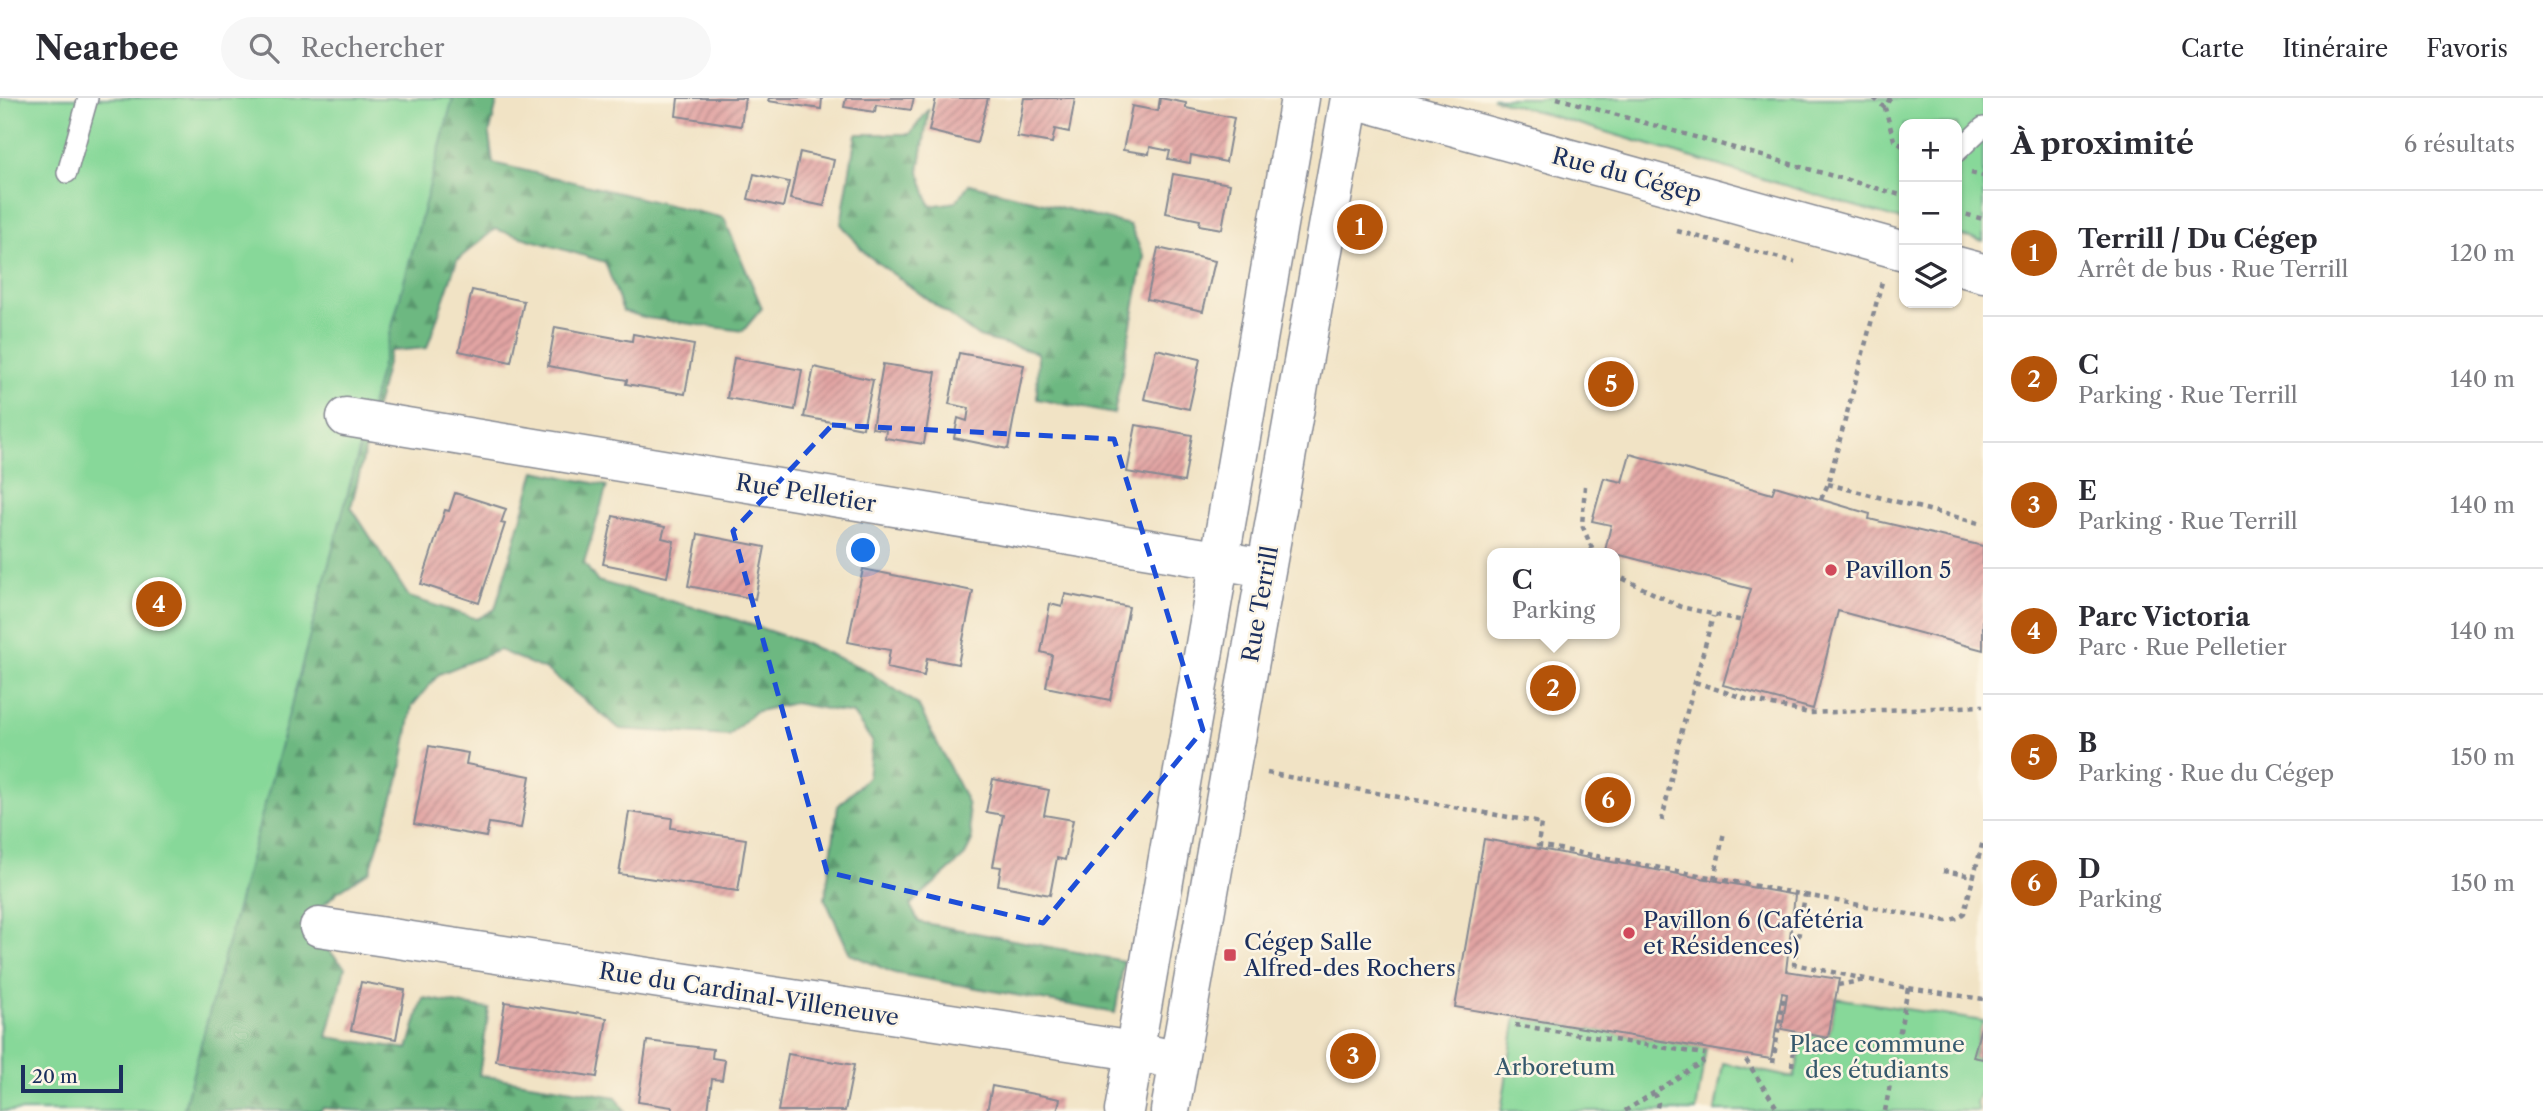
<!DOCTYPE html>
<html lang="fr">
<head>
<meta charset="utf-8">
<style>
  body { margin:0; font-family:"Libre Caslon Text",serif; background:#f7f7f7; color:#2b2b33 }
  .controls { position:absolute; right:21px; top:21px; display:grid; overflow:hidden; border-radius:14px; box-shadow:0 2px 5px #0004 }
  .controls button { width:63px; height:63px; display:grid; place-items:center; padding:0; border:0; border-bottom:2px solid #e1e1e2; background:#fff; color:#2b2b33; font:35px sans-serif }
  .scale { position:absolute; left:21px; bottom:18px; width:102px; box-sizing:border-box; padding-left:7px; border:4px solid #1b2f5e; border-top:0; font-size:19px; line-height:24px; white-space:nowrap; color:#1b2f5e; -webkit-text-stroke:5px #fcf5e5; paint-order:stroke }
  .you { position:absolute; left:864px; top:453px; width:24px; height:24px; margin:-18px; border:5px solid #fff; border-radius:50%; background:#1a73e8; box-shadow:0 0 0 10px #1a73e833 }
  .badge { display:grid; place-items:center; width:46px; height:46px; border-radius:50%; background:#b45309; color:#fff; font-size:23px; font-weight:700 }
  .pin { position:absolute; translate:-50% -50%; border:4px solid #fff; box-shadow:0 2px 7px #0006 }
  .popup { position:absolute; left:1487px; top:450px; width:133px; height:91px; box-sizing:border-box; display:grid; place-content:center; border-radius:14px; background:#fff; filter:drop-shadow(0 2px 5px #0005); font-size:23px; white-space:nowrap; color:#7c7c81 }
  .popup b { font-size:26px; color:#2b2b33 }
  .popup::after { content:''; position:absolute; left:50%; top:100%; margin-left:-14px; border:14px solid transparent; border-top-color:#fff }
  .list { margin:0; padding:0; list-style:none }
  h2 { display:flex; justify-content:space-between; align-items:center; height:91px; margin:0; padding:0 28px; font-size:30px }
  h2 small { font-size:23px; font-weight:400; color:#7c7c81 }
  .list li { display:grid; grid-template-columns:46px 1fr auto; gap:21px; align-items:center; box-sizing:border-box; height:126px; padding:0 28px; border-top:2px solid #e1e1e2 }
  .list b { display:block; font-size:26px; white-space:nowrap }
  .list p { margin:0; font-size:23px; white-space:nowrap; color:#7c7c81 }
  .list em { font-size:23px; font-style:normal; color:#7c7c81 }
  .icon { flex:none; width:38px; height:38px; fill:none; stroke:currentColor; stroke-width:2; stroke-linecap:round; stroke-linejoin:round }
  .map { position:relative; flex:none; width:1983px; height:1013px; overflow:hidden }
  header { display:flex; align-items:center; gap:42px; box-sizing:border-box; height:98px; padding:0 35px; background:#fff; border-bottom:2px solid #e1e1e2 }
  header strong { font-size:33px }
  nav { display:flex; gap:38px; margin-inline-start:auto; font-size:24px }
  .search { width:490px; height:63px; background:#f7f7f7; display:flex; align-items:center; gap:18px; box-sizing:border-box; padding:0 24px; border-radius:38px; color:#7c7c81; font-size:26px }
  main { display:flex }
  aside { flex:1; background:#fff }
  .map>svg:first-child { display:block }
  .forest { fill:url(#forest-firs); stroke:#447470; stroke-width:2 }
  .green { fill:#87d899; stroke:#51847c; stroke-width:2 }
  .building { fill:url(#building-hatch) }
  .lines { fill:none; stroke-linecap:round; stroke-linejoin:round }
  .service-casing { stroke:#868992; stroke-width:22 }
  .minor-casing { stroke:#868992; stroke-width:41 }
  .tertiary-casing { stroke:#868992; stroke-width:41 }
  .path { stroke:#868992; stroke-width:4.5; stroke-dasharray:5 5; stroke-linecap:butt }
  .service { stroke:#fff; stroke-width:19 }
  .minor { stroke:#fff; stroke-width:38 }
  .tertiary { stroke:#fff; stroke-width:38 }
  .marked { fill:none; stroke:#1d4ed8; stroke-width:5; stroke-dasharray:14 9; stroke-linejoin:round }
  .poi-dot { fill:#d1495b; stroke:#fcf5e5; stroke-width:2.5 }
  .labels { text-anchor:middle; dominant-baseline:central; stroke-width:5; stroke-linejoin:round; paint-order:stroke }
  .street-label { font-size:23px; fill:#1b2f5e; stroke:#fcf5e5 }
  .poi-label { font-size:23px; fill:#1b2f5e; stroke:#fcf5e5; text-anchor:start }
  .park-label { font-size:23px; fill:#36596d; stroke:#fcf5e5 }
</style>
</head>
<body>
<header>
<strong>Nearbee</strong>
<div class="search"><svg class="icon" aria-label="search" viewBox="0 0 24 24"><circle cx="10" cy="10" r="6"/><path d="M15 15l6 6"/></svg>Rechercher</div>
<nav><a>Carte</a><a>Itinéraire</a><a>Favoris</a></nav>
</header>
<main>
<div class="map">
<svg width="1983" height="1013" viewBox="0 0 1983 1013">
  <defs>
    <pattern id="forest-firs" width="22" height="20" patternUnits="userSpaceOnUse" patternTransform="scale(1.75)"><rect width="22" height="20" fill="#6db881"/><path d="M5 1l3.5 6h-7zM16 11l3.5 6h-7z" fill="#59966d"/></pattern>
    <pattern id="building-hatch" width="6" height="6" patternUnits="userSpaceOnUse" patternTransform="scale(1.75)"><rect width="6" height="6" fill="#e2a4a3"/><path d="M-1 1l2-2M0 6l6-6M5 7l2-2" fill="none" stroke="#b68688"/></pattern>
  </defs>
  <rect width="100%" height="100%" fill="#fcf5e5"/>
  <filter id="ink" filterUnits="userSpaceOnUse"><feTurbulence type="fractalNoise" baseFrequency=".0143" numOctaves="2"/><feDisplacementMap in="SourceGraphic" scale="14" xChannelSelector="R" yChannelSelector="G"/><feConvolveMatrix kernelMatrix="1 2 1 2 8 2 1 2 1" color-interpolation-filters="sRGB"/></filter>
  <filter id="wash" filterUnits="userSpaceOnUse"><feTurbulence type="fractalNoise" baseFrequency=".00686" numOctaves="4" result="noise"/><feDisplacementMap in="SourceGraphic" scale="28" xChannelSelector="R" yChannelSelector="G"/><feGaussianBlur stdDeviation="1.57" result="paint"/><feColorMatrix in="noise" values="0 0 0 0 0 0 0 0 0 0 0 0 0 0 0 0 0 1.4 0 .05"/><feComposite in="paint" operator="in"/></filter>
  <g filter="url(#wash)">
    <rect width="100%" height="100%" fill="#f1e3c5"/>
    <path class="forest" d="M435 0H498L489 37 493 65 724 120 762 210 743 233 647 220 623 213 605 164 495 131 457 162 427 250 390 253 351 409 409 499 477 521 495 511 535 373 607 388 584 465 597 483 722 517 799 543 866 572 918 607 967 704 972 743 964 759 910 807 919 824 1124 863 1115 915 894 875 850 856 825 801 838 708 868 679 872 643 853 616 794 605 754 614 729 638 620 631 548 573 499 552 439 576 412 608 400 677 370 773 337 794 313 817 326 850 345 869 327 939 408 951 423 900 489 911 479 977 616 999 625 1013H362L323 1010 320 1013H0V103Z
      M929 11 919 73 930 108 956 104 969 86 1130 127 1144 159 1114 316 1037 301 1038 255 979 239 866 156 841 126 856 36H910Z"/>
    <path class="green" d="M0 0H453L183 1013H0Z
      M1492 0H1983V143L1957 137V26H1904V123Z
      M1836 900 1983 923 1973 959 1983 961V985L1976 1006 1979 1013H1715L1723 965 1794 980 1805 935 1828 939Z
      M1516 919 1706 950 1696 1013H1501Z"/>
    <g id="blocks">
      <path class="building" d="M678 0H745L741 28 676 18Z
        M769 0H822L821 11 768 3Z
        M846 0H914L911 12 876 7 875 14 844 9Z
        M936 0H988L977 45 929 33Z
        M1024 0H1075L1069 34 1055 31 1052 45 1017 39Z
        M1160 0 1186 5V10L1234 20 1226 64 1191 57 1190 65 1168 61 1170 53 1150 49 1149 56 1123 52 1132 8 1158 13Z
        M800 54 834 62 824 108 790 101Z
        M754 76 789 84 783 109 748 101Z
        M1173 76 1230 86 1222 131 1199 127 1200 122 1166 115Z
        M1158 150 1215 163 1203 213 1147 201Z
        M472 192 524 203 511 264 459 253Z
        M555 229 632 243 633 236 694 247 685 296 626 286 627 282 548 268Z
        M1156 251 1200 261 1189 311 1144 301Z
        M959 255 1024 267 1008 351 954 340 958 320 967 323 969 310 949 306Z
        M734 260 802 272 795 312 727 300Z
        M883 266 936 274 924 346 885 340 886 332 872 330Z
        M814 269 873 282 863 330 804 319Z
        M1136 327 1192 337 1184 384 1127 374Z
        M1630 356 1772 396 1775 388 1870 416 1869 421 1983 448V552L1838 513 1813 611 1723 587 1751 491 1605 453 1611 427 1592 423 1604 380 1622 384Z
        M455 395 506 411 501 425 505 426 479 505 421 486 445 412 449 413Z
        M613 418 665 429 662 440 674 443 667 479 603 466Z
        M698 436 765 449 755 501 688 488Z
        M863 471 973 493 958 566 927 560 924 578 887 570 890 552 848 544Z
        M1065 496 1129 509 1110 602 1046 589 1052 557 1041 554 1050 506 1062 509Z
        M429 648 468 655 466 666 530 678 521 730 489 725 486 739 414 726Z
        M993 681 1049 692 1044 717 1073 722 1065 762 1057 760 1050 797 998 787 1001 769 993 768 1003 717 986 714Z
        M629 714 672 720 671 730 746 741 738 793 619 776Z
        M1484 741 1795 797 1786 873 1839 881 1828 940 1782 931 1787 896 1782 895 1771 961 1455 909Z
        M361 884 405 892 396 941 351 932Z
        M505 904 607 920 597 979 496 963Z
        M1982 926 1983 927V961L1973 959Z
        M647 943 713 951 712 960 725 962 722 982 712 981 708 1013H672V1009L638 1004Z
        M788 956 854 967 845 1013H778Z
        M992 988 1060 1001 1057 1013H987Z"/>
    </g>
  </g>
  <g filter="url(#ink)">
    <use href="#blocks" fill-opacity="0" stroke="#868992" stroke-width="2"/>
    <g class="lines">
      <g class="service-casing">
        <path id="service" d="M1957 54 1983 29
          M67 75 88 0"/>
      </g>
      <g class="minor-casing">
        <path id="minor" d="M1350 0 1904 153
          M1957 168 1983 175
          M346 319 1266 470
          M319 829 1134 953 1179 963"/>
      </g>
      <g class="tertiary-casing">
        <path id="tertiary" d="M1124 1013 1300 0
          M1170 1013 1350 0"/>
      </g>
      <path class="path" d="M1557 0 1904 98
        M1874 0 1885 10
        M1890 0 1885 10 1894 42 1904 49
        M1971 75 1983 78
        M1957 114 1983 121
        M1677 133 1795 164
        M1828 386 1983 426
        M1585 388 1582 427 1594 455
        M1821 401 1828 386 1882 184
        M1614 476 1681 509 1743 523
        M1695 584 1746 601 1809 615 1983 608
        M1267 675 1541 725 1538 747 1805 797 1794 866 1908 890 1983 901
        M1662 723 1679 643 1713 518
        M1943 773 1973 778
        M1714 781 1724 734
        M1805 797 1946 823 1958 820 1964 815 1983 743
        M1838 887 1865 882
        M1515 927 1705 956
        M1746 962 1779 1013
        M1773 965 1784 895
        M1792 968 1796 934
        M1654 995 1658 1005 1656 1013
        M1625 1013 1704 963
        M1885 1013 1908 890"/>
      <use href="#service" class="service"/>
      <use href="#minor" class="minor"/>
      <use href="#tertiary" class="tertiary"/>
    </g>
  </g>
  <path class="marked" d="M832 327 1114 341 1203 632 1043 825 827 774 733 433Z"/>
  <g class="poi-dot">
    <circle cx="1831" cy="472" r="7"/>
    <circle cx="1629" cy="835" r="7"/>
    <rect x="1223" y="850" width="14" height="14" rx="3.5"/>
  </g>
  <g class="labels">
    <g class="street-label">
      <text transform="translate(1627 77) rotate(15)">Rue du Cégep</text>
      <text transform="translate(806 395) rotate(9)">Rue Pelletier</text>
      <text transform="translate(1260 506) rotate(-80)">Rue Terrill</text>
      <text transform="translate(749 896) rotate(9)">Rue du Cardinal-Villeneuve</text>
    </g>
    <g class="poi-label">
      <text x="1845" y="472">Pavillon 5</text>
      <text x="1643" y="822">Pavillon 6 (Cafétéria<tspan x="1643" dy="26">et Résidences)</tspan></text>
      <text x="1244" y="844">Cégep Salle<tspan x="1244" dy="26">Alfred-des Rochers</tspan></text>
    </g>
    <g class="park-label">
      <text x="1877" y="946">Place commune<tspan x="1877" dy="26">des étudiants</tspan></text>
      <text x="1555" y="969">Arboretum</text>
    </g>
  </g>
</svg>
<div class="controls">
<button>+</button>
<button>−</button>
<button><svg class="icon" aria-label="layers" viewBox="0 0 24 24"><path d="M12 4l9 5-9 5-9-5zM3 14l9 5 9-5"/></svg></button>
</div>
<div class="scale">20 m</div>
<div class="you"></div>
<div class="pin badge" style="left:1360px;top:129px">1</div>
<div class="pin badge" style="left:1553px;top:590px">2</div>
<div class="popup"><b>C</b>Parking</div>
<div class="pin badge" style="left:1353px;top:958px">3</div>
<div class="pin badge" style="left:159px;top:506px">4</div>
<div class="pin badge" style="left:1611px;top:286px">5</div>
<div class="pin badge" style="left:1608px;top:702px">6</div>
</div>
<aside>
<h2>À proximité<small>6 résultats</small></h2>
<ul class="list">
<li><span class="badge">1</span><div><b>Terrill / Du Cégep</b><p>Arrêt de bus · Rue Terrill</p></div><em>120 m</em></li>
<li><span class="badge">2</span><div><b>C</b><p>Parking · Rue Terrill</p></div><em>140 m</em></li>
<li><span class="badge">3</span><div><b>E</b><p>Parking · Rue Terrill</p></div><em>140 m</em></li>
<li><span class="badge">4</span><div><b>Parc Victoria</b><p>Parc · Rue Pelletier</p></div><em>140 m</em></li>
<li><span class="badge">5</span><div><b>B</b><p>Parking · Rue du Cégep</p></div><em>150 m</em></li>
<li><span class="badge">6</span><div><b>D</b><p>Parking</p></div><em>150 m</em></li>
</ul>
</aside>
</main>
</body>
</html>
